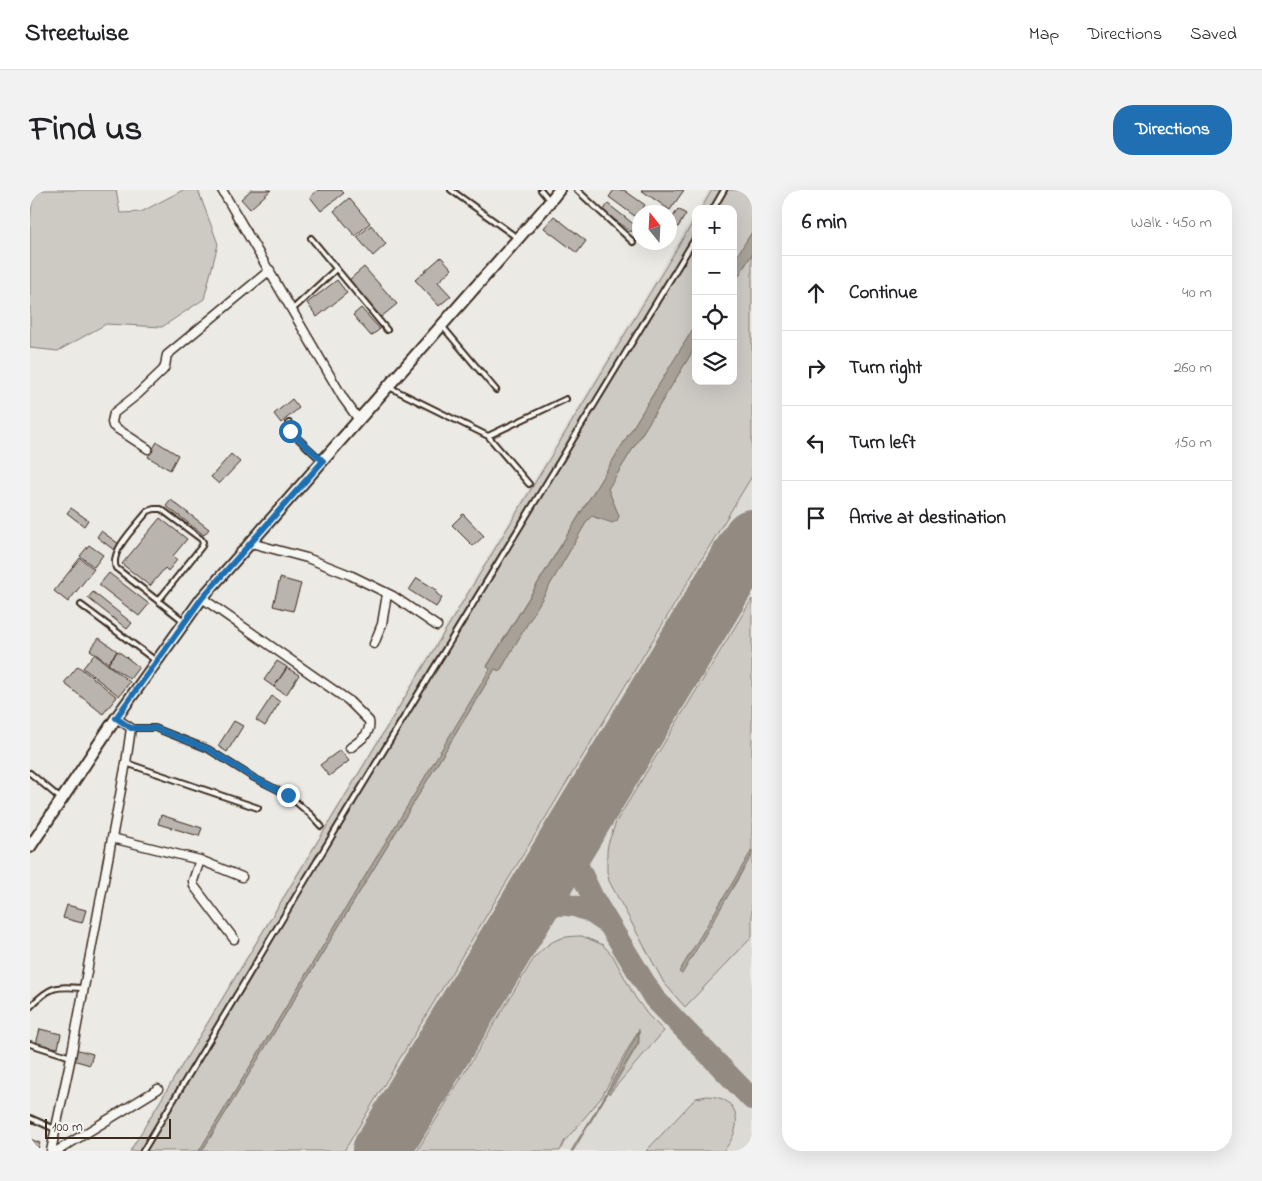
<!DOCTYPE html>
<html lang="en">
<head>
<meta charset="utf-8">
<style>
  body { margin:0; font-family:"Indie Flower",sans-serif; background:#f2f2f2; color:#202124 }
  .controls { position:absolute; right:15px; top:15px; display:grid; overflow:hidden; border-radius:10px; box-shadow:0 5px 20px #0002 }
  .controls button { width:45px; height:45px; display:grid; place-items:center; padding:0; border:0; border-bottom:1px solid #e0e0e0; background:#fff; color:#202124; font:25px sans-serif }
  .compass { position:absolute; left:602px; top:15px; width:45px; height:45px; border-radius:50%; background:#fff; box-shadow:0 5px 20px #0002; rotate:342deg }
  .scale { position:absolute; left:15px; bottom:12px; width:126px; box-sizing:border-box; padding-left:5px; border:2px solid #3b2a1e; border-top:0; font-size:14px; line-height:18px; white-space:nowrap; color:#3b2a1e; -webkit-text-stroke:4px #f6f6f2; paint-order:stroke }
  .stop { position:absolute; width:15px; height:15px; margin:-11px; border:4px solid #1f6fb2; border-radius:50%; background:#fff }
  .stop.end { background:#1f6fb2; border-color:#fff; box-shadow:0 1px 5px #0008 }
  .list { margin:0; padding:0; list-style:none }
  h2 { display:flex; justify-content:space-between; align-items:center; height:65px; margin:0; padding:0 20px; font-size:21px }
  h2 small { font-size:16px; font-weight:400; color:#757577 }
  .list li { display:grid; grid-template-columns:32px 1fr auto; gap:15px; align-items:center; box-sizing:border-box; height:75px; padding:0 20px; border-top:1px solid #e0e0e0 }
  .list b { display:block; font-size:19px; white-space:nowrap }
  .list em { font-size:16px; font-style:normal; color:#757577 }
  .icon { flex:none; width:28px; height:28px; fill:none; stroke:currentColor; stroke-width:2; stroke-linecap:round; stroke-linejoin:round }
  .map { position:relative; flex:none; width:722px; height:961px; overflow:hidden; border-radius:20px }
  header { display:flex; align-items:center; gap:30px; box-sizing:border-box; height:70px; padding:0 25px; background:#fff; border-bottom:1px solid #e0e0e0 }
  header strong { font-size:24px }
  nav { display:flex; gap:28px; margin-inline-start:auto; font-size:18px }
  .intro { display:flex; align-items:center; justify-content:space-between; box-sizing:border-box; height:120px; padding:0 30px }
  h1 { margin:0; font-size:35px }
  .button { padding:12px 22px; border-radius:20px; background:#1f6fb2; color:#fff; font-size:18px; font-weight:700 }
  main { display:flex; gap:30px; padding:0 30px }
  aside { flex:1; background:#fff; border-radius:20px; box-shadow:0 5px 20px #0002 }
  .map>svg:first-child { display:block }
  .built { fill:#dcdad4 }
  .green { fill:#cdcac4; stroke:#847a71 }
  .water { fill:#a8a198; stroke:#7c7167 }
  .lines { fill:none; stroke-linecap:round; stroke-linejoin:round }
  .taxiway { stroke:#938a82; stroke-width:22 }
  .runway { stroke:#938a82; stroke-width:58 }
  .building { fill:#bab4ae; stroke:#3b2a1e }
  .lane-casing { stroke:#3b2a1e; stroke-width:8 }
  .street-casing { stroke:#3b2a1e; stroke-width:11 }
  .secondary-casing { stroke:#3b2a1e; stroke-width:14 }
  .lane { stroke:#f6f6f2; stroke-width:4 }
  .street { stroke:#f6f6f2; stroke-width:8 }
  .secondary { stroke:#f6f6f2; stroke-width:10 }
  .route { stroke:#1f6fb2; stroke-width:6 }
</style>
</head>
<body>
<header>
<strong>Streetwise</strong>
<nav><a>Map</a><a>Directions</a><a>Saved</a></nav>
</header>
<div class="intro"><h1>Find us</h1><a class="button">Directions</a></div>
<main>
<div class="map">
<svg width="722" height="961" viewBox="0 0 722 961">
  <rect width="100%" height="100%" fill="#ebeae5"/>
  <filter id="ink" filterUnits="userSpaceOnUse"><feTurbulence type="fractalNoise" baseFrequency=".02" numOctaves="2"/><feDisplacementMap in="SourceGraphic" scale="10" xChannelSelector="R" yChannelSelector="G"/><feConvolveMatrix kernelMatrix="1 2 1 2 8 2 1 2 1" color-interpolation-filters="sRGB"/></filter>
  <g filter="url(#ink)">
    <path class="built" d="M679 0H722V961H99L666 22V191H703V19H668Z"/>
    <path class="green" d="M3 0H86L90 23 111 22 153 0H168L188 54 174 109 132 137 76 134 28 161 0 158V34Z
      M682 0H722V42L703 72V19H671Z
      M666 27V134L457 476 461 479 169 961H100Z
      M722 64V286L314 961H172L465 479 470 481 557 331 562 326 569 329 589 326 578 299 666 156V191H703V95Z
      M722 409V747L655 817 634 793 579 691 577 682V661L578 654 586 632Z
      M552 746 573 755 583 766 605 807 618 825 634 841 579 904 609 853V839L571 908 534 952 530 961H387L504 768C520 751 528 746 552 746Z
      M677 906C713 907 713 940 693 961H616L666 908Z"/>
    <path class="water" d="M722 42V64L703 95V72Z
      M666 134V156L578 299 589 326 587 331 582 333 562 326 557 331 470 481 465 479 196 922 172 961H169L460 479 457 477Z
      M722 660V665L652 784 649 782Z
      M609 841 608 853 543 961H541L573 909Z"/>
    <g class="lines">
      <path class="taxiway" d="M537 653 563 708 624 808 722 909
        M491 729C522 710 546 709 575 732"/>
      <path class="runway" d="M351 961 722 348"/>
    </g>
    <path class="building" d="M221 0H241L220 19 211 9Z
      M288 0H311L314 3 291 21 280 7Z
      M584 0H594L615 15 606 27 579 7Z
      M611 0H654L640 20Z
      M319 8 340 33 325 46 304 21Z
      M578 14 606 36 601 42 573 21Z
      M648 19 656 24 648 37 640 32Z
      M524 26 556 51 547 63 514 38Z
      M341 35 356 54 343 66 327 47Z
      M411 67 422 79 408 92 421 106 409 116 385 90Z
      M334 77 367 114 351 127 319 90Z
      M307 90 317 103 287 127 277 113Z
      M331 118 350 139 341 146 323 125Z
      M262 209 269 218 251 233 244 224Z
      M127 252 148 265 140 280 118 267Z
      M201 264 210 272 189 294 181 287Z
      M141 310 179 339 174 345 136 316Z
      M41 318 58 330 54 336 37 323Z
      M433 324 454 346 443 356 422 335Z
      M130 328 157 349 143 366 147 370 138 381 135 378 120 396 92 374Z
      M71 341 89 354 84 360 67 347Z
      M59 355 73 365 64 377 50 366Z
      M50 368 64 379 38 412 24 401Z
      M79 383 119 414 109 426 69 395Z
      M250 388 271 394 263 421 243 416Z
      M387 388 407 400 406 403 412 408 406 417 379 400Z
      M63 402 102 433 97 439 58 408Z
      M69 448 87 461 78 473 60 460Z
      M88 461 109 477 100 489 78 474Z
      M64 464 100 492 89 506 53 478Z
      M247 471 257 477 244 497 234 490Z
      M48 476 87 507 73 524 34 493Z
      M257 478 269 485 256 505 244 497Z
      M242 506 250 512 235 536 226 530Z
      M204 531 213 536 197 562 188 556Z
      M310 560 319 571 299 586 290 575Z
      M131 625 172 638 169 646 128 634Z
      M37 715 56 720 52 733 33 728Z
      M10 839 31 844 28 858 6 854Z
      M45 859 63 864 60 875 43 870Z
      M0 949 10 953 7 961H0Z"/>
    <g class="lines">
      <g class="lane-casing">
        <path id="lane" d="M421 0 486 47
          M511 0 520 11
          M547 0 603 52
          M683 19 694 0
          M281 48 357 140
          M263 119 306 79
          M413 137 466 200
          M359 197 458 246
          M259 233 260 241 292 271
          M499 294 458 246 536 209
          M128 411 172 356 173 352 171 349 131 319H124L118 321C107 335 79 361 86 378L155 432
          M51 415 126 471
          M101 538H125L178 559 224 588 258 605 281 625 291 636
          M96 573 228 618
          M0 583 31 609
          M0 817C20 796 25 796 53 798
          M0 854 41 867
          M0 928 25 939
          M113 961 317 621 666 47"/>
      </g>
      <g class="street-casing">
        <path id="street" d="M192 0 313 208 329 230
          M118 259 83 236 82 232 84 223 108 204 133 180C137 175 135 170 137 165L240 80
          M221 353 277 368 320 385 363 406 407 436
          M172 408 318 510 339 531C342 544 329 551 320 558
          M344 454 352 434 357 404
          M82 648 170 670 212 687
          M170 670 163 691 164 696 204 749
          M21 961 41 867 96 573 101 538 86 528
          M27 961 128 899"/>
      </g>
      <g class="secondary-casing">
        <path id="secondary" d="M0 657 86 528 172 408 514 19 529 0"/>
      </g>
      <use href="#lane" class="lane"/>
      <use href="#street" class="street"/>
      <use href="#secondary" class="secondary"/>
    </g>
  </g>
  <g class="lines" filter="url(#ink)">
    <path class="route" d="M258 605 224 588 178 559 125 538H101L86 528 172 408 293 271 260 241"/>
  </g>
</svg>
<div class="controls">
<button>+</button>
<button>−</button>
<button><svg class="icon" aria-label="locate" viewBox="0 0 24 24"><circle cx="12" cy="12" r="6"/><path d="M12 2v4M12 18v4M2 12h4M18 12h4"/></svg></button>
<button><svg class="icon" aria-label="layers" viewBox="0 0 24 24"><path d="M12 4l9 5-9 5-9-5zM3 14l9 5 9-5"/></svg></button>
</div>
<svg class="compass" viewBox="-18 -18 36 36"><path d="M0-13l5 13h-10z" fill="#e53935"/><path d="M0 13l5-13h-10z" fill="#757577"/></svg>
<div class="scale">100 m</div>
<div class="stop" style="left:260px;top:241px"></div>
<div class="stop end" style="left:258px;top:605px"></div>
</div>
<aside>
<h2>6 min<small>Walk · 450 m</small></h2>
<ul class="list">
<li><svg class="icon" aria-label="ahead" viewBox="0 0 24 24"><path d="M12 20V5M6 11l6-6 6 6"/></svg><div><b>Continue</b></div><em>40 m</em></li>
<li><svg class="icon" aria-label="right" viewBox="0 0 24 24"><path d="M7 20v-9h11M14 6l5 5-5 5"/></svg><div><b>Turn right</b></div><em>260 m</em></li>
<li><svg class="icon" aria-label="left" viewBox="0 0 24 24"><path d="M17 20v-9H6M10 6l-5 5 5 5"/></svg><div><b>Turn left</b></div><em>150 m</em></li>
<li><svg class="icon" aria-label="arrive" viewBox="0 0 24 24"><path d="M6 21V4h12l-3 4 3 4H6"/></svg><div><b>Arrive at destination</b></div></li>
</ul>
</aside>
</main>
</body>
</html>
